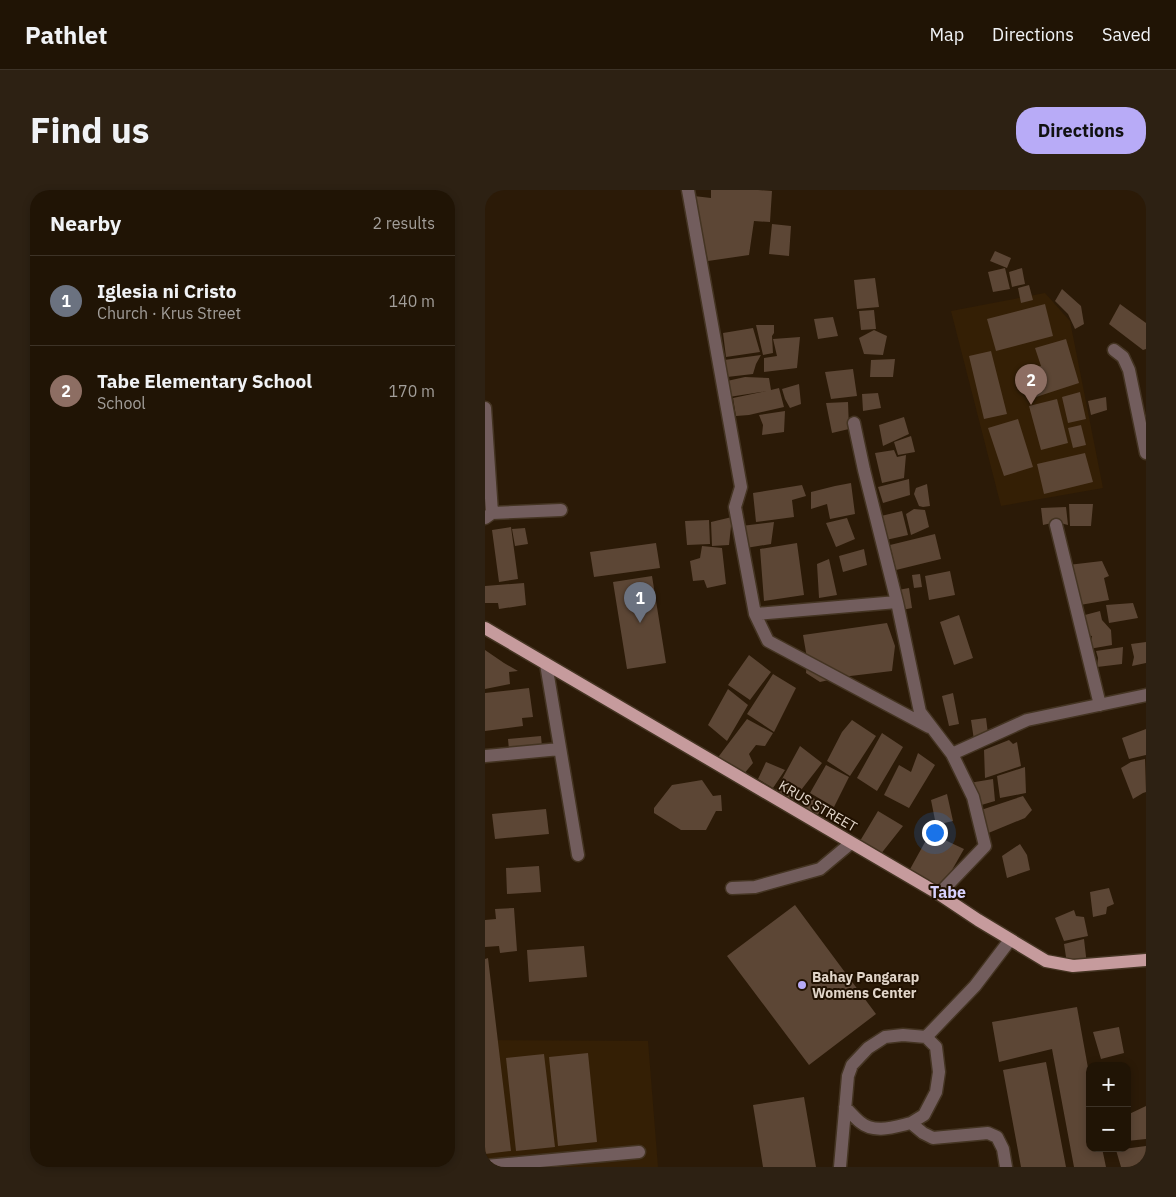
<!DOCTYPE html>
<html lang="en">
<head>
<meta charset="utf-8">
<style>
  body { margin:0; font-family:"IBM Plex Sans",sans-serif; background:#2d2113; color:#f1f3f6 }
  .controls { position:absolute; right:15px; bottom:15px; display:grid; overflow:hidden; border-radius:10px; box-shadow:0 2px 8px #0003 }
  .controls button { width:45px; height:45px; display:grid; place-items:center; padding:0; border:0; border-bottom:1px solid #3d3327; background:#201405; color:#f1f3f6; font:25px sans-serif }
  .you { position:absolute; left:449px; top:642px; width:18px; height:18px; margin:-12px; border:4px solid #fff; border-radius:50%; background:#1a73e8; box-shadow:0 0 0 8px #1a73e833 }
  .badge { display:grid; place-items:center; width:32px; height:32px; border-radius:50%; background:#b8abf7; color:#fff; font-size:16px; font-weight:700 }
  .pin { position:absolute; translate:-50% -41px; filter:drop-shadow(0 1px 2px #0008) }
  .pin::after { content:''; position:absolute; top:26px; width:18px; height:15px; background:inherit; clip-path:polygon(0 0,100% 0,50% 100%) }
  .list { margin:0; padding:0; list-style:none }
  h2 { display:flex; justify-content:space-between; align-items:center; height:65px; margin:0; padding:0 20px; font-size:21px }
  h2 small { font-size:16px; font-weight:400; color:#a29e9a }
  .list li { display:grid; grid-template-columns:32px 1fr auto; gap:15px; align-items:center; box-sizing:border-box; height:90px; padding:0 20px; border-top:1px solid #3d3327 }
  .list b { display:block; font-size:19px; white-space:nowrap }
  .list p { margin:0; font-size:16px; white-space:nowrap; color:#a29e9a }
  .list em { font-size:16px; font-style:normal; color:#a29e9a }
  .map { position:relative; flex:none; width:661px; height:977px; overflow:hidden; border-radius:20px }
  header { display:flex; align-items:center; gap:30px; box-sizing:border-box; height:70px; padding:0 25px; background:#201405; border-bottom:1px solid #3d3327 }
  header strong { font-size:24px }
  nav { display:flex; gap:28px; margin-inline-start:auto; font-size:18px }
  .intro { display:flex; align-items:center; justify-content:space-between; box-sizing:border-box; height:120px; padding:0 30px }
  h1 { margin:0; font-size:35px }
  .button { padding:12px 22px; border-radius:20px; background:#b8abf7; color:#111; font-size:18px; font-weight:700 }
  main { display:flex; gap:30px; padding:0 30px }
  aside { flex:1; background:#201405; border-radius:20px; box-shadow:0 2px 8px #0003 }
  .map>svg:first-child { display:block }
  .built { fill:#341f05 }
  .building { fill:#5c4635 }
  .lines { fill:none; stroke-linecap:round; stroke-linejoin:round }
  .minor-casing { stroke:#443422; stroke-width:15 }
  .major-casing { stroke:#443422; stroke-width:15 }
  .minor { stroke:#725d5d; stroke-width:12 }
  .major { stroke:#c69b9d; stroke-width:12 }
  .poi-dot { fill:#b8abf7; stroke:#211101; stroke-width:2 }
  .labels { text-anchor:middle; dominant-baseline:central; stroke-width:4; stroke-linejoin:round; paint-order:stroke }
  .street-label { font-size:14px; fill:#e1d5c9; stroke:#211101 }
  .poi-label { font-size:14px; font-weight:bold; fill:#e1d5c9; stroke:#211101; text-anchor:start }
  .quarter-label { font-size:16px; font-weight:bold; fill:#d7d1fd; stroke:#211101 }
</style>
</head>
<body>
<header>
<strong>Pathlet</strong>
<nav><a>Map</a><a>Directions</a><a>Saved</a></nav>
</header>
<div class="intro"><h1>Find us</h1><a class="button">Directions</a></div>
<main>
<aside>
<h2>Nearby<small>2 results</small></h2>
<ul class="list">
<li><span class="badge" style="background:#6b7280">1</span><div><b>Iglesia ni Cristo</b><p>Church · Krus Street</p></div><em>140 m</em></li>
<li><span class="badge" style="background:#8d6e63">2</span><div><b>Tabe Elementary School</b><p>School</p></div><em>170 m</em></li>
</ul>
</aside>
<div class="map">
<svg width="661" height="977" viewBox="0 0 661 977">
  <rect width="100%" height="100%" fill="#2b1a07"/>
  <path class="built" d="M560 103 585 131 618 298 516 316 466 121Z
    M0 850 163 851 173 977H0Z"/>
  <path class="building" d="M226 0H273L287 1 285 32 269 31 264 65 223 71 209 6 226 8Z
    M287 34 306 36 304 66 284 64Z
    M510 61 526 68 522 78 505 71Z
    M520 78 525 99 508 102 503 82Z
    M537 78 540 94 527 97 524 82Z
    M390 88 394 117 372 119 369 90Z
    M544 95 548 110 536 113 533 98Z
    M577 99 596 116 599 134 590 139 583 124 570 111Z
    M560 114 568 146 511 161 502 129Z
    M635 114 661 133V159L658 160 624 134Z
    M389 120 391 139 376 140 374 121Z
    M348 127 353 146 333 149 329 129Z
    M271 135H289V143L287 146 288 163 278 165Z
    M268 138 275 162 241 167 238 143Z
    M389 140 402 146 398 165 379 164 374 148Z
    M315 147 312 178 279 182V168L292 166 288 149Z
    M581 149 594 193 551 207 542 180 556 176 550 158Z
    M506 161 522 224 499 229 484 166Z
    M276 165 271 174 268 184 242 187 239 170Z
    M410 169 408 187H385L386 170Z
    M368 179 372 206 346 209 340 182Z
    M260 187 284 188 286 200 294 198 299 217 264 225 251 226 248 208 282 201 244 207 242 191Z
    M314 194 316 214 305 218 300 209 297 199Z
    M595 202 601 229 583 233 577 207Z
    M393 203 396 218 378 221 377 204Z
    M621 207 622 220 606 225 603 211Z
    M572 209 583 253 556 260 544 216Z
    M363 212 364 239 347 243 341 213Z
    M300 221 299 242 277 245 278 235 274 225Z
    M419 227 424 244 398 256 394 235Z
    M533 229 548 277 519 286 503 238Z
    M596 235 601 255 588 258 583 238Z
    M426 246 430 262 413 265 409 252Z
    M409 260 412 267 421 265 419 288 397 293 390 263Z
    M600 263 608 292 559 304 552 274Z
    M424 289 425 305 398 313 393 297Z
    M366 293 370 324 345 329 342 314 326 319V302L350 296Z
    M442 294 445 316 438 317 434 316 429 304 431 298Z
    M317 295 321 306 307 310 309 327 271 332 268 303Z
    M584 314H608L606 336H585Z
    M581 317 583 335 571 332 558 335 556 318Z
    M429 319 440 320 444 337 426 345 421 324Z
    M417 321 423 345 401 350 396 326Z
    M247 327 244 355 227 356 226 332Z
    M362 328 370 349 351 357 341 333Z
    M224 330 225 354 202 355 200 331Z
    M289 332 286 354 261 358 256 336Z
    M26 337 33 389 14 392 7 340Z
    M40 338 43 354 30 356 27 339Z
    M450 344 456 369 411 380 405 355Z
    M171 353 175 378 109 387 105 362Z
    M312 353 319 405 279 411 275 359Z
    M217 356 237 358 241 394 222 398 219 390 208 391 205 371 215 368Z
    M379 359 382 375 358 382 354 366Z
    M344 369 352 405 334 408 332 374Z
    M617 371 624 386 619 388 624 410 595 415 583 375Z
    M465 381 470 405 444 410 440 386Z
    M435 384 437 397 429 398 427 385Z
    M167 386 181 473 142 479 128 392Z
    M39 393 41 415 14 419 13 413H0V396Z
    M424 398 427 418 417 420 413 400Z
    M648 413 653 428 624 433 621 415Z
    M615 421 617 430 626 440 627 455 604 459 607 446 600 445 596 426Z
    M474 425 488 468 469 475 455 432Z
    M402 433 410 456 407 481 357 487 335 492 321 483 322 468 318 445Z
    M661 452V473L647 476 649 467 646 454Z
    M638 457 637 474 612 477 613 468 611 461Z
    M0 460 19 473 33 481 24 482 25 494 0 499Z
    M264 465 286 482 265 510 243 495Z
    M288 484 311 498 289 542 262 524Z
    M44 498 48 527 37 528 38 536 0 541V503Z
    M243 499 263 515 242 551 223 535Z
    M468 503 474 534 464 536 457 506Z
    M501 528 503 544 489 550 486 530Z
    M262 529 288 543 280 556 271 555 264 564 268 573 258 585 231 570Z
    M367 530 391 546 365 586 342 571 357 542Z
    M661 539V565L644 569 637 548Z
    M397 543 418 557 392 601 372 588Z
    M56 546 57 557 24 560 23 549Z
    M524 550 528 554 532 552 536 576 500 588 499 560Z
    M315 556 337 573 306 613 290 602Z
    M433 563 450 575 424 618 399 605 414 575 426 582Z
    M660 569 661 602 658 603 648 609 636 578 646 572Z
    M281 572 300 580 288 598 273 589Z
    M341 575 364 587 349 617 325 603Z
    M540 577 541 603 515 608 512 586Z
    M508 589 510 611 493 616 484 593Z
    M217 590 228 606 236 605 237 621H231L221 640H196L169 623V618L187 595Z
    M462 604 468 631 451 635 446 610Z
    M324 605 340 616 330 628 314 619Z
    M538 606 547 620 540 628 501 644 493 621Z
    M61 619 64 644 10 649 7 624Z
    M393 621 418 636 395 665 375 651Z
    M445 643 479 659 463 687 455 695 449 697 424 681Z
    M535 654 542 665 545 680 522 688 517 666Z
    M54 676 56 702 22 704 21 678Z
    M624 698 629 714 622 717 621 724 608 727 605 702Z
    M310 715 391 824 324 875 242 766Z
    M29 718 32 761 15 763 14 756 0 757V730L11 729 10 719Z
    M589 720 591 726 599 727 603 746 579 751 570 728Z
    M599 749 602 775 583 780 579 754Z
    M99 756 102 787 44 792 42 760Z
    M3 768 26 961 0 964V769Z
    M592 817 605 889V958H617L621 977H589L567 859 514 872 507 832Z
    M634 837 639 863 616 869 608 842Z
    M103 863 112 952 73 956 64 867Z
    M59 864 70 957 31 961 21 868Z
    M561 872 581 977H536L518 880Z
    M319 907 331 977H278L268 915Z
    M661 916V949L642 951V925Z
    M661 956V977H636L631 960Z"/>
  <g class="lines">
    <g class="minor-casing">
      <path id="minor" d="M203 0 256 297 250 317 270 424 412 412 435 522 467 564 488 607 500 656 454 704
        M629 160 638 167 644 180 661 263
        M0 218 7 323
        M369 233 379 280 412 412
        M0 328 7 323 76 320
        M571 335 615 515
        M270 424 283 451 444 537
        M61 474 93 665
        M467 564 542 530 661 505
        M0 566 75 559
        M247 698 270 697 335 679 366 653
        M360 917C365 922 369 927 375 932 389 944 409 937 426 933L438 943 448 948 503 943 512 947 518 959 521 977
        M426 933 439 925 451 902 454 882 451 857 441 847
        M0 976 154 962
        M355 977 363 886 367 875 383 858 400 847 418 845 441 847 490 796 525 750"/>
    </g>
    <g class="major-casing">
      <path id="major" d="M0 438 454 704 493 730 561 771 588 776 661 770"/>
    </g>
    <use href="#minor" class="minor"/>
    <use href="#major" class="major"/>
  </g>
  <circle class="poi-dot" cx="317" cy="795" r="5"/>
  <g class="labels">
    <g class="street-label">
      <text transform="translate(333 616) rotate(30)">KRUS STREET</text>
    </g>
    <g class="poi-label">
      <text x="327" y="787">Bahay Pangarap<tspan x="327" dy="16">Womens Center</tspan></text>
    </g>
    <g class="quarter-label">
      <text x="463" y="702">Tabe</text>
    </g>
  </g>
</svg>
<div class="controls">
<button>+</button>
<button>−</button>
</div>
<div class="you"></div>
<div class="pin badge" style="left:155px;top:433px;background:#6b7280">1</div>
<div class="pin badge" style="left:546px;top:215px;background:#8d6e63">2</div>
</div>
</main>
</body>
</html>
